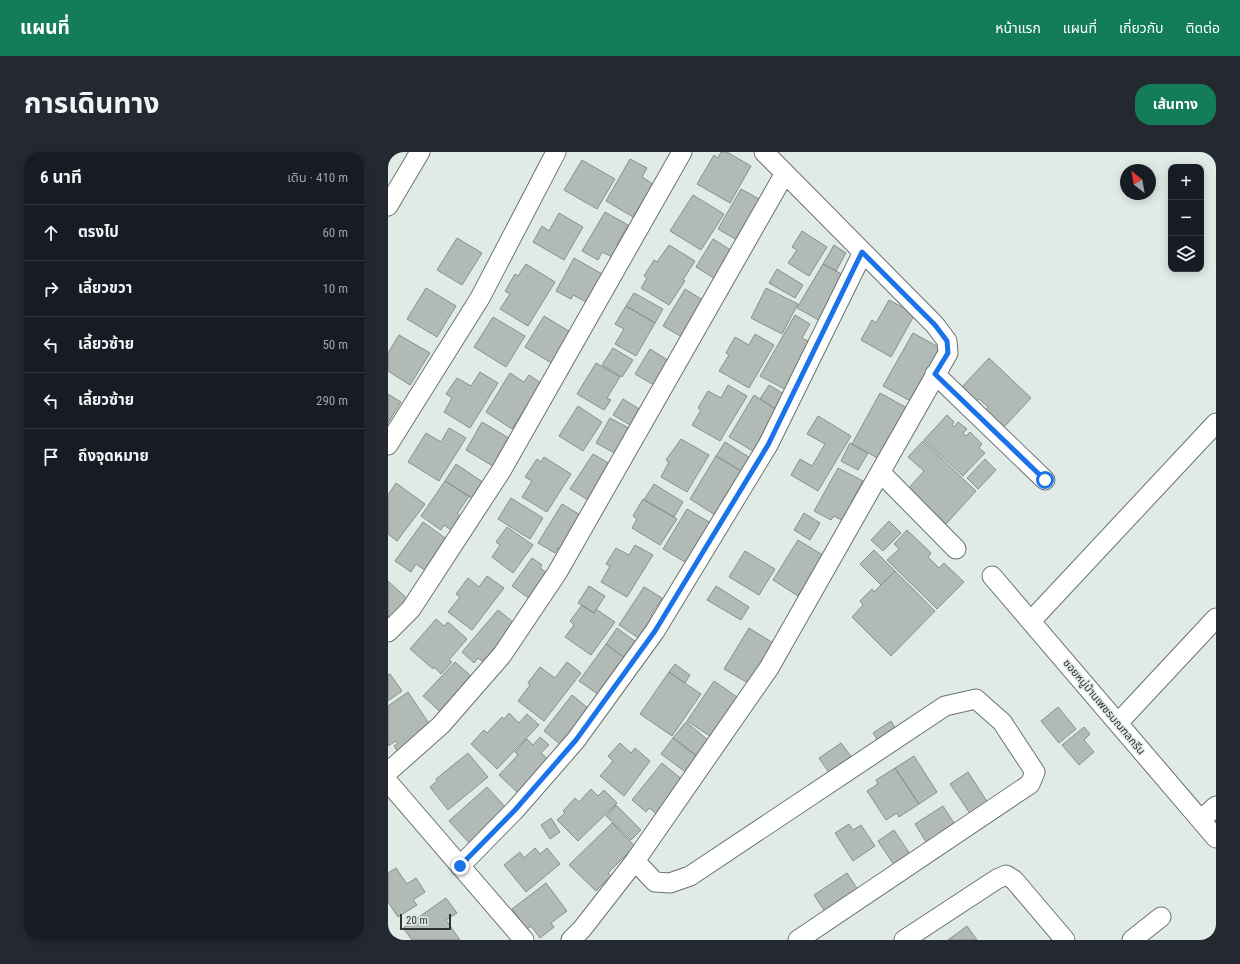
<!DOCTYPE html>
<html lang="th">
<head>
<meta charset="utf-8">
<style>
  body { margin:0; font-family:"Roboto Condensed","Noto Sans Thai",sans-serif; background:#242831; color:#f1f3f6 }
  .controls { position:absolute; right:12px; top:12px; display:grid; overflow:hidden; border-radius:8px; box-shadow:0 2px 10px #0003 }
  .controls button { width:36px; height:36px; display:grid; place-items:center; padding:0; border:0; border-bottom:1px solid #363941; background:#171b24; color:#f1f3f6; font:20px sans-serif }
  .compass { position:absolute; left:732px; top:12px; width:36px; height:36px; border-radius:50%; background:#171b24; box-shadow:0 2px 10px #0003; rotate:329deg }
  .scale { position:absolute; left:12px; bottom:10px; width:51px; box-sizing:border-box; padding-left:4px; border:2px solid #2f3230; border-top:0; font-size:11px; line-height:14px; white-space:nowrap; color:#2f3230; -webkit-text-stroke:3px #e1ebe6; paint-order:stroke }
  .stop { position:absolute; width:12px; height:12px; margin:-9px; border:3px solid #1a73e8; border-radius:50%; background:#fff }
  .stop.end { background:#1a73e8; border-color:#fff; box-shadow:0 1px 4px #0008 }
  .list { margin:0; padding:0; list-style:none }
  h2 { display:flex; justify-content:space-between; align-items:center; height:52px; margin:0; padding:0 16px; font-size:17px }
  h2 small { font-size:13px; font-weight:400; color:#9ea1a6 }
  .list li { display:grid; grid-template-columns:26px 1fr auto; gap:12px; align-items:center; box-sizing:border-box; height:56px; padding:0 16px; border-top:1px solid #363941 }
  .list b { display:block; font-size:15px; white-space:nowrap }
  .list em { font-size:13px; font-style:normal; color:#9ea1a6 }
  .icon { flex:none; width:22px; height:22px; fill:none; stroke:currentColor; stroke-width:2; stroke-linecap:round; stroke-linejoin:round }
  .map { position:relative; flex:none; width:828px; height:788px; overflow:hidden; border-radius:16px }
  header { display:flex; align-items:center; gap:24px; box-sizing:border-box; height:56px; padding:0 20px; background:#127d58; color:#fff }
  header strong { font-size:19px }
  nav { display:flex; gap:22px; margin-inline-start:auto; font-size:14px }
  .intro { display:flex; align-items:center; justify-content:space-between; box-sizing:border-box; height:96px; padding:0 24px }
  h1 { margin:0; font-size:28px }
  .button { padding:10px 18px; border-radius:16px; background:#127d58; color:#fff; font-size:14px; font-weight:700 }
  main { display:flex; gap:24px; padding:0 24px }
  aside { flex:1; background:#171b24; border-radius:16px; box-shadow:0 2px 10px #0003 }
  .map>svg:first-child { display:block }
  .building { fill:#b1bab5; stroke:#88908c }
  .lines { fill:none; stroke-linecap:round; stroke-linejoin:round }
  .minor-casing { stroke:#6a726e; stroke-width:21 }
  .minor { stroke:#fff; stroke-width:19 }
  .route { stroke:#1a73e8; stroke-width:5 }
  .labels { text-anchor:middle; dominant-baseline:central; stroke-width:3; stroke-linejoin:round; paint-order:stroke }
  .street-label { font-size:11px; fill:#2f3230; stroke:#e1ebe6 }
</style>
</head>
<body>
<header>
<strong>แผนที่</strong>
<nav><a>หน้าแรก</a><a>แผนที่</a><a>เกี่ยวกับ</a><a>ติดต่อ</a></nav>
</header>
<div class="intro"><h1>การเดินทาง</h1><a class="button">เส้นทาง</a></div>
<main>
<aside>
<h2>6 นาที<small>เดิน · 410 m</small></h2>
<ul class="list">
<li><svg class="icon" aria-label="ahead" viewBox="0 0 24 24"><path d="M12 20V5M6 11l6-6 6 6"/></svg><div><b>ตรงไป</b></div><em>60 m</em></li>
<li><svg class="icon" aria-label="right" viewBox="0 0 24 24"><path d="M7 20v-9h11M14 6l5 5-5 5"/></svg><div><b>เลี้ยวขวา</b></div><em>10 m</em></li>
<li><svg class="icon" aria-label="left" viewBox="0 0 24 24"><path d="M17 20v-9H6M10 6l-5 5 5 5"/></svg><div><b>เลี้ยวซ้าย</b></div><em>50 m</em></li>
<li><svg class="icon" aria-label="left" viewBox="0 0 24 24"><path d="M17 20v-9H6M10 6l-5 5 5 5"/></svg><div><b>เลี้ยวซ้าย</b></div><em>290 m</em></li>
<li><svg class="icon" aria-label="arrive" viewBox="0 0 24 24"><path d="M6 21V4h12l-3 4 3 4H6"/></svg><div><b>ถึงจุดหมาย</b></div></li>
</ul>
</aside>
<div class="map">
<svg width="828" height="788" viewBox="0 0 828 788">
  <rect width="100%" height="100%" fill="#e1ebe6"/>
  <path class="building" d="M333 0H339L363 14 342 51 309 32 326 3 330 6Z
    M242 7 259 16 254 25 268 34 256 55 252 53 245 65 218 49Z
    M194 8 227 27 209 57 176 38Z
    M353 37 373 48 354 91 330 77Z
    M305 43 336 62 313 98 282 79Z
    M217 60 240 73 229 92 232 94 226 106 214 100 210 108 194 99Z
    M171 61 195 75 176 108 145 90 154 74 161 79Z
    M414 79 439 95 421 124 400 111 409 98 404 95Z
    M69 86 94 101 74 133 49 118Z
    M325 87 346 100 332 130 308 115Z
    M281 93 307 109 295 128 297 129 281 153 253 136 259 126 256 124 266 108 269 110Z
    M446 93 458 101 448 119 435 112Z
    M186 106 216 123 200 151 185 143 183 147 168 139Z
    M138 112 167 130 140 174 112 157 122 142 117 139 127 122 130 124Z
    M435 112 461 126 436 171 409 156Z
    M389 117 415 133 407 146 381 131Z
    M38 136 68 154 49 185 19 167Z
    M378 136 410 152 394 182 363 166Z
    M297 137 318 150 299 188 275 174Z
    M246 141 275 157 267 171 238 154Z
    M501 148 527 162 503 205 473 188 484 168 488 171Z
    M238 154 267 171 248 204 227 192 236 177 227 172Z
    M407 163 422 172 414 186 428 193 402 240 372 224Z
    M156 164 184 181 165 212 137 195Z
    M105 165 137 184 118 215 86 195Z
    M525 181 556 198 526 251 495 234Z
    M367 182 386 193 361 236 331 219 341 203 338 201 347 185 361 193Z
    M11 183 42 201 22 233 0 219V201Z
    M225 196 245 208 234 225 214 213Z
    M262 197 286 212 271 236 247 222Z
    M601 206 643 246 616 275 598 258 600 255 591 247 589 249 574 235Z
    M208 211 232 225 219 246 223 248 216 258 189 242Z
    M92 220 110 231 82 276 56 260 64 246 58 242 69 226 83 234Z
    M122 221 136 230 141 223 153 231 124 277 98 260Z
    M340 233 359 244 332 289 304 273 313 258 310 256 320 239 333 246Z
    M381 233 401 245 392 260 372 247Z
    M492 241 521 257 493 308 464 292Z
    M0 242 13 250 0 271Z
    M366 243 392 260 370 302 341 285Z
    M235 247 258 261 249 277 225 263Z
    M190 254 214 270 195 299 171 284Z
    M559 263 566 270 564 273 566 275 570 270 579 277 575 281 578 284 582 280 594 292 591 296 597 301 575 324 536 288Z
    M430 264 463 284 430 339 403 323 412 307 424 314 437 292 419 282Z
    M222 266 248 280 234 305 208 291Z
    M94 270 124 288 108 316 78 298Z
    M61 276 78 286 51 329 20 310 38 281 53 290Z
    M293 287 321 303 299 340 273 325 281 310 278 308Z
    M535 289 588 339 558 372 520 337 536 319 520 305Z
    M337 290 367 309 358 322 328 304Z
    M462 291 480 301 470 318 453 309Z
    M205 302 229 316 205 351 182 337Z
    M328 304 358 322 332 366 302 347Z
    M156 305 183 322 159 360 134 345 144 329 137 325 149 307 153 310Z
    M597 307 608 318 590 337 579 326Z
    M68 312 99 333 88 349 57 329Z
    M450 316 475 329 463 351 467 354 457 370 446 364 443 368 426 359Z
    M57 329 81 344 69 362 76 366 66 380 56 373 53 378 33 364Z
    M8 331 37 352 9 389 0 382V343Z
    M266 332 295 350 286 365 256 348Z
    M123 346 155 366 142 387 110 367Z
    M255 347 289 367 272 393 244 376 249 367 245 364Z
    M174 352 199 367 178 401 170 396 167 401 150 391Z
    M299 357 328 374 302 413 275 397Z
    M416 361 432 371 422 388 406 378Z
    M501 369 513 381 495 399 483 388Z
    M35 370 60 388 41 421 28 412 23 420 7 409Z
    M119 375 145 393 125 421 104 405 112 393 108 390Z
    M519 378 543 401 540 405 551 416 556 411 576 430 549 457 499 408 511 397 506 392Z
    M410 388 438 405 425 420 410 444 385 428Z
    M247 393 265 403 239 445 213 430 222 414 218 412 228 396 241 403Z
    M486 398 507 419 493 433 472 412Z
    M357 399 387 417 371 443 341 425Z
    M144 406 154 413 152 416 164 424 146 450 124 434Z
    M507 419 547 459 503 504 464 465 475 453 472 449 484 437 486 440Z
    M99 424 116 436 84 478 60 460 72 445 68 442 80 426 91 435Z
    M0 429 23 450 0 474Z
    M201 434 217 444 206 461 190 451Z
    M328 434 361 455 353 468 319 448Z
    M256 435 274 446 263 463 269 467 255 489 231 473Z
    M194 453 206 461 208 457 227 470 203 503 177 485 186 473 182 469Z
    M110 458 125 470 117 480 124 486 100 514 90 506 86 511 74 500Z
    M48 467 56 474 60 470 79 487 61 508 64 510 53 522 46 515 45 517 22 497Z
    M229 476 252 493 241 509 218 492Z
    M361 476 390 494 378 512 374 509 360 531 336 517Z
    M218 492 241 509 214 545 191 529Z
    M67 510 90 530 58 565 35 544Z
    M179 510 193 521 156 569 130 549 142 533 140 531 152 515 167 526Z
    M287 512 302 523 297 531 281 520Z
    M281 520 313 542 284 584 252 562Z
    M2 522 14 539 0 549V523Z
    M326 529 355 549 328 588 299 569Z
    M20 540 46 579 11 602 6 594 10 591 8 589 0 594V554Z
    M184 543 206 561 177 596 156 579Z
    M670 555 688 577 671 591 653 569Z
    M121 561 131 571 139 562 151 573 109 617 83 592 96 578 99 581 114 565 116 567Z
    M503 569 509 579 491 590 485 581Z
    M298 570 325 592 313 607 285 586Z
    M696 575 702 582 696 588 706 600 691 613 674 593Z
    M152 585 161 593 153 601 165 612 130 641 111 623 130 603 127 600 139 587 145 593Z
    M285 586 315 609 303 624 273 602Z
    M232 591 243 601 247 596 262 609 236 644 212 624 225 609 220 604Z
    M453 591 465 607 442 622 431 606Z
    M80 601 100 625 60 658 42 635 49 629 48 627Z
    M526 604 549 640 531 652 507 616Z
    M274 611 296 629 274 666 261 656 258 660 244 648Z
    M507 616 531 652 511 665 509 661 498 668 479 639 490 632 488 628Z
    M580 620 602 654 585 666 562 632Z
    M99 635 121 659 83 693 61 669Z
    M203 637 210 644 216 638 229 651 190 689 169 668 177 661 175 659 187 646 191 650Z
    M228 653 253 678 243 688 218 664Z
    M555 654 566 671 554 679 558 686 546 693 542 687 538 690 527 672Z
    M163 666 172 680 162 687 153 673Z
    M224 671 247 694 220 721 223 724 208 739 181 713Z
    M461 672 465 678 473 673 487 694 465 709 447 681Z
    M506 678 526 708 510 719 490 689Z
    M147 696 152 702 159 696 172 712 138 740 116 713 132 700 136 706Z
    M8 716 19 732 28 726 37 740 25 748 29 753 10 765 0 750V721Z
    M459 721 474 744 441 766 426 743Z
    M158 731 179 759 163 771 166 775 152 786 143 774 139 777 124 757Z
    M58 746 69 761 58 768 72 788H24L15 776Z
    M579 774 589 788H560Z"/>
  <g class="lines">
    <g class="minor-casing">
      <path id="minor" d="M0 54 32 0
        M547 222 657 328
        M0 293 92 146 168 0
        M493 321 568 397
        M604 424 828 686
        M643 469 828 271
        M0 480 23 457 113 319 294 0
        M730 571 828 466
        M0 620 53 573 114 503 169 421 397 21
        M0 630 136 788
        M813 668 828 654
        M247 709 267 730 282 731 302 724 557 554 588 547 614 570 647 620 642 632 410 788
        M72 714 127 658 188 588 267 479 380 293 475 100
        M183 788 194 777 247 709 381 516 560 201 559 189 547 173 376 0
        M516 788 609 727 618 723 626 728 677 788
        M744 788 773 765"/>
    </g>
    <use href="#minor" class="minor"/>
  </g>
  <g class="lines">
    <path class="route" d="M72 714 127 658 188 588 267 479 380 293 474 100 547 173 559 189 560 201 547 222 657 328"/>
  </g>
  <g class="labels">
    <g class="street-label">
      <text transform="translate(716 555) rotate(50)">ซอยหมู่บ้านเพชรมณฑลกรีน</text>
    </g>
  </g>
</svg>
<div class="controls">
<button>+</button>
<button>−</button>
<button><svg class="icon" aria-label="layers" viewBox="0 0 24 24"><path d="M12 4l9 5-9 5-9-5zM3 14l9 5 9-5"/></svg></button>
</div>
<svg class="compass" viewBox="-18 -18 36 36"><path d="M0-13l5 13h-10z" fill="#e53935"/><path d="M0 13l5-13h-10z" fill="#9ea1a6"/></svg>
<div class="scale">20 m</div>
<div class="stop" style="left:657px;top:328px"></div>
<div class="stop end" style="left:72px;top:714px"></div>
</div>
</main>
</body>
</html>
